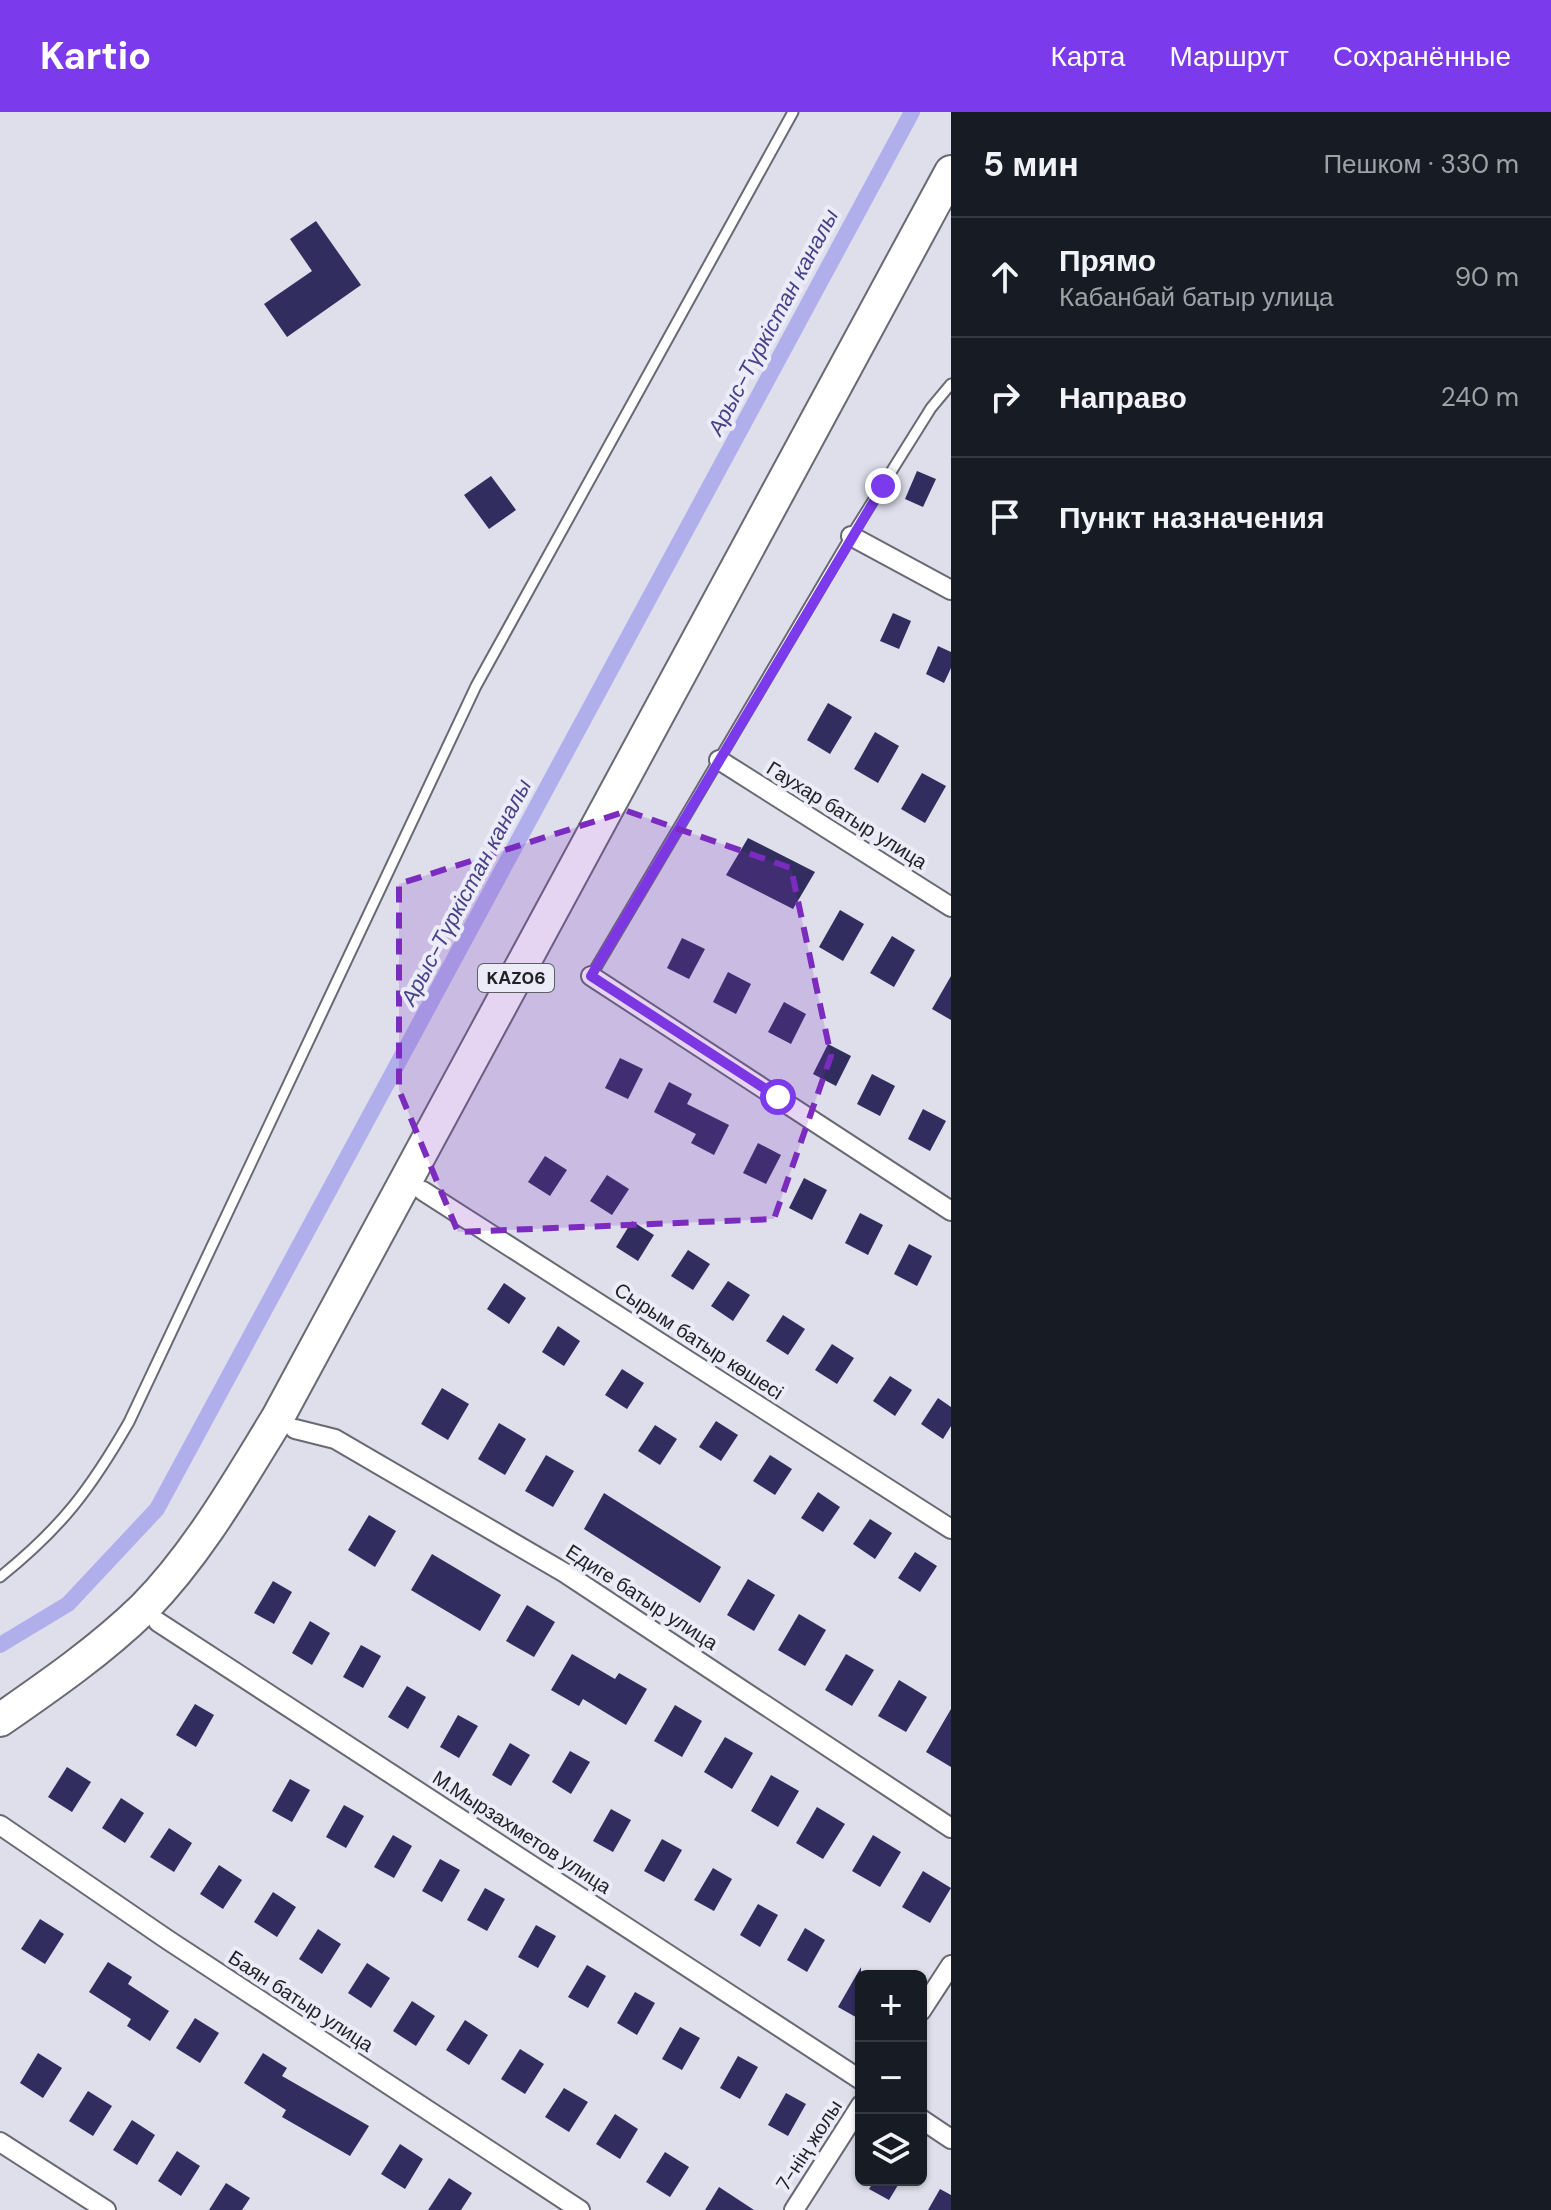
<!DOCTYPE html>
<html lang="ru">
<head>
<meta charset="utf-8">
<style>
  body { margin:0; font-family:"DM Sans",sans-serif; background:#242831; color:#f1f3f6 }
  .controls { position:absolute; right:24px; bottom:24px; display:grid; overflow:hidden; border-radius:12px; box-shadow:0 2px 6px #0004 }
  .controls button { width:72px; height:72px; display:grid; place-items:center; padding:0; border:0; border-bottom:2px solid #363941; background:#171b24; color:#f1f3f6; font:40px sans-serif }
  .stop { position:absolute; width:24px; height:24px; margin:-18px; border:6px solid #7c3aed; border-radius:50%; background:#fff }
  .stop.end { background:#7c3aed; border-color:#fff; box-shadow:0 2px 8px #0008 }
  .list { margin:0; padding:0; list-style:none }
  h2 { display:flex; justify-content:space-between; align-items:center; height:104px; margin:0; padding:0 32px; font-size:34px }
  h2 small { font-size:26px; font-weight:400; color:#9ea1a6 }
  .list li { display:grid; grid-template-columns:52px 1fr auto; gap:24px; align-items:center; box-sizing:border-box; height:120px; padding:0 32px; border-top:2px solid #363941 }
  .list b { display:block; font-size:30px; white-space:nowrap }
  .list p { margin:0; font-size:26px; white-space:nowrap; color:#9ea1a6 }
  .list em { font-size:26px; font-style:normal; color:#9ea1a6 }
  .icon { flex:none; width:44px; height:44px; fill:none; stroke:currentColor; stroke-width:2; stroke-linecap:round; stroke-linejoin:round }
  .map { position:relative; flex:none; width:951px; height:2098px; overflow:hidden }
  header { display:flex; align-items:center; gap:48px; box-sizing:border-box; height:112px; padding:0 40px; background:#7c3aed; color:#fff }
  header strong { font-size:38px }
  nav { display:flex; gap:44px; margin-inline-start:auto; font-size:28px }
  main { display:flex }
  aside { flex:1; background:#171b24 }
  .map>svg:first-child { display:block }
  .lines { fill:none; stroke-linecap:round; stroke-linejoin:round }
  .canal { stroke:#b0afec; stroke-width:16 }
  .building { fill:#322d5f }
  .lane-casing { stroke:#696974; stroke-width:13 }
  .street-casing { stroke:#696974; stroke-width:22 }
  .highway-casing { stroke:#696974; stroke-width:36 }
  .lane { stroke:#fff; stroke-width:9 }
  .street { stroke:#fff; stroke-width:18 }
  .highway { stroke:#fff; stroke-width:32 }
  .route { stroke:#7c3aed; stroke-width:10 }
  .marked { fill:#7b2cbf; fill-opacity:0.2; stroke:#7b2cbf; stroke-width:6; stroke-dasharray:16 10; stroke-linejoin:round }
  .labels { text-anchor:middle; dominant-baseline:central; stroke-width:8; stroke-linejoin:round; paint-order:stroke }
  .shield { fill:#ebecf8; stroke:#5e5e65; stroke-width:2 }
  .shield-label { font-size:18px; font-weight:bold; fill:#212126 }
  .street-label { font-size:20px; fill:#212126; stroke:#ebecf8 }
  .water-label { font-size:22px; font-style:italic; fill:#484189; stroke:#ebecf8 }
</style>
</head>
<body>
<header>
<strong>Kartio</strong>
<nav><a>Карта</a><a>Маршрут</a><a>Сохранённые</a></nav>
</header>
<main>
<div class="map">
<svg width="951" height="2098" viewBox="0 0 951 2098">
  <rect width="100%" height="100%" fill="#dedfeb"/>
  <g class="lines">
    <path class="canal" d="M0 1533 68 1492 157 1397 912 0"/>
  </g>
  <path class="building" d="M316 109 361 173 287 225 264 192 312 159 290 127Z
    M917 359 936 367 923 395 905 387Z
    M491 364 516 398 489 417 464 383Z
    M893 501 911 509 899 537 880 529Z
    M938 534 951 540V556L944 571 926 562Z
    M828 591 852 605 830 642 807 628Z
    M875 620 899 634 878 671 854 657Z
    M922 661 946 674 925 711 901 697Z
    M748 726 815 760 793 797 726 763Z
    M840 798 864 812 843 849 819 835Z
    M892 824 915 838 894 875 870 861Z
    M682 826 705 837 689 867 667 856Z
    M728 860 751 872 736 902 713 890Z
    M951 864V908L932 897Z
    M784 890 806 902 791 932 768 920Z
    M828 932 851 944 836 974 813 962Z
    M620 946 643 957 628 987 605 976Z
    M872 962 895 974 880 1004 857 992Z
    M669 970 692 982 687 992 729 1013 714 1043 691 1031 696 1022 654 1000Z
    M923 997 946 1009 930 1039 908 1027Z
    M758 1031 781 1043 766 1072 743 1061Z
    M545 1044 567 1058 550 1084 528 1070Z
    M607 1063 629 1077 612 1103 590 1089Z
    M804 1066 827 1078 812 1108 789 1096Z
    M860 1101 883 1113 868 1143 845 1131Z
    M632 1109 654 1123 638 1149 616 1135Z
    M909 1132 932 1144 917 1174 894 1162Z
    M688 1138 710 1152 693 1178 671 1164Z
    M728 1169 750 1183 733 1209 711 1194Z
    M504 1171 526 1186 509 1212 487 1197Z
    M783 1203 805 1217 788 1243 766 1229Z
    M558 1214 580 1229 564 1254 542 1240Z
    M832 1232 854 1246 837 1272 815 1258Z
    M622 1257 644 1271 627 1297 605 1283Z
    M890 1264 912 1278 895 1304 873 1289Z
    M442 1276 469 1292 448 1328 421 1312Z
    M938 1286 951 1295V1314L943 1327 921 1312Z
    M716 1309 738 1323 721 1349 699 1335Z
    M499 1311 526 1327 505 1363 478 1347Z
    M655 1313 677 1327 660 1353 638 1339Z
    M546 1343 574 1359 553 1395 525 1379Z
    M770 1343 792 1357 775 1383 753 1369Z
    M818 1380 840 1395 823 1420 801 1406Z
    M604 1381 721 1455 700 1491 584 1417Z
    M369 1403 396 1419 375 1455 348 1438Z
    M870 1407 892 1421 875 1447 853 1432Z
    M915 1440 937 1454 920 1480 898 1466Z
    M432 1442 501 1483 480 1519 411 1478Z
    M748 1467 775 1483 754 1519 727 1503Z
    M273 1469 292 1480 274 1512 254 1501Z
    M527 1493 555 1510 534 1545 506 1529Z
    M799 1502 826 1518 805 1554 778 1538Z
    M310 1509 330 1521 312 1553 292 1541Z
    M361 1533 381 1544 363 1576 343 1565Z
    M572 1542 615 1567 619 1561 647 1577 626 1613 583 1587 579 1594 551 1578Z
    M846 1542 874 1558 852 1594 825 1578Z
    M899 1568 927 1585 906 1620 878 1604Z
    M407 1574 426 1585 408 1617 388 1605Z
    M195 1592 214 1603 196 1635 176 1623Z
    M675 1593 702 1609 682 1645 654 1629Z
    M951 1597V1655L926 1640Z
    M458 1603 478 1614 459 1646 440 1635Z
    M725 1625 753 1641 732 1677 704 1660Z
    M510 1631 530 1643 511 1674 492 1663Z
    M570 1639 590 1650 571 1682 552 1670Z
    M67 1655 91 1670 72 1700 48 1685Z
    M771 1663 799 1679 778 1715 751 1699Z
    M290 1667 310 1678 292 1710 272 1699Z
    M121 1686 144 1701 125 1731 102 1716Z
    M344 1693 364 1704 346 1736 326 1725Z
    M817 1695 845 1712 823 1747 796 1731Z
    M611 1697 631 1708 613 1740 593 1729Z
    M169 1716 192 1731 174 1760 150 1745Z
    M393 1723 412 1734 394 1766 374 1755Z
    M873 1723 901 1740 880 1775 852 1759Z
    M662 1727 682 1738 664 1770 644 1759Z
    M440 1747 460 1758 442 1790 422 1779Z
    M219 1753 242 1768 223 1797 200 1782Z
    M713 1756 732 1767 714 1799 694 1788Z
    M923 1759 951 1776 930 1811 902 1795Z
    M485 1776 505 1787 487 1819 467 1808Z
    M273 1780 296 1795 277 1825 254 1810Z
    M758 1792 778 1803 760 1835 740 1823Z
    M40 1807 64 1822 45 1852 21 1837Z
    M536 1813 556 1824 538 1856 518 1845Z
    M805 1816 825 1828 807 1860 787 1848Z
    M318 1817 341 1832 322 1862 299 1847Z
    M108 1850 132 1865 128 1872 169 1899 150 1929 127 1914 131 1907 89 1880Z
    M367 1851 390 1866 371 1896 348 1881Z
    M587 1853 606 1864 588 1896 568 1885Z
    M861 1855V1908L838 1895Z
    M635 1880 655 1891 637 1923 617 1911Z
    M412 1889 435 1904 416 1934 393 1919Z
    M195 1906 219 1921 200 1951 176 1936Z
    M465 1908 488 1923 469 1953 446 1938Z
    M680 1915 700 1926 682 1958 662 1947Z
    M520 1937 544 1952 525 1982 501 1967Z
    M38 1941 62 1956 43 1986 20 1971Z
    M263 1941 287 1956 282 1964 369 2014 350 2044 282 2005 286 1998 244 1971Z
    M738 1944 758 1955 740 1987 720 1976Z
    M564 1976 588 1990 569 2020 545 2005Z
    M88 1979 112 1994 93 2024 69 2009Z
    M786 1981 806 1992 788 2024 768 2013Z
    M615 2002 638 2017 620 2047 596 2032Z
    M132 2008 155 2023 137 2053 113 2038Z
    M400 2032 423 2047 405 2077 381 2062Z
    M177 2039 200 2054 181 2084 158 2069Z
    M665 2040 689 2055 670 2085 646 2070Z
    M449 2066 472 2081 461 2098H428Z
    M875 2068H901L889 2088 869 2077Z
    M226 2071 250 2086 242 2098H209Z
    M719 2075 754 2098H705Z
    M940 2077 951 2083V2098H928Z"/>
  <g class="lines">
    <g class="lane-casing">
      <path id="lane" d="M591 864 851 424 931 296 951 272
        M0 1465C61 1416 90 1378 129 1310L476 574 793 0"/>
    </g>
    <g class="street-casing">
      <path id="street" d="M851 424 951 478
        M719 648 951 795
        M591 864 951 1099
        M423 1079 951 1417
        M295 1317 335 1327 565 1461 951 1716
        M158 1510 861 1968
        M0 1713 168 1828 580 2098
        M921 1899 951 1853
        M921 2007 951 2027
        M0 2030 106 2098
        M794 2098 861 1993"/>
    </g>
    <g class="highway-casing">
      <path id="highway" d="M0 1608C49 1574 101 1538 144 1496 198 1441 237 1372 277 1307L951 60"/>
    </g>
    <use href="#lane" class="lane"/>
    <use href="#street" class="street"/>
    <use href="#highway" class="highway"/>
  </g>
  <g class="lines">
    <path class="route" d="M778 985 591 864 883 374"/>
  </g>
  <path class="marked" d="M627 699 791 756 831 944 774 1107 458 1120 399 978V772Z"/>
  <g class="labels">
    <rect class="shield" x="478" y="852" width="76" height="28" rx="6"/>
    <g class="shield-label">
      <text x="516" y="866">KАZ06</text>
    </g>
    <g class="street-label">
      <text transform="translate(847 703) rotate(32)">Гаухар батыр улица</text>
      <text transform="translate(699 1229) rotate(33)">Сырым батыр көшесі</text>
      <text transform="translate(642 1485) rotate(33)">Едиге батыр улица</text>
      <text transform="translate(522 1720) rotate(33)">М.Мырзахметов улица</text>
      <text transform="translate(301 1889) rotate(33)">Баян батыр улица</text>
      <text transform="translate(809 2033) rotate(-57)">7-нің жолы</text>
    </g>
    <g class="water-label">
      <text transform="translate(773 210) rotate(-62)">Арыс-Түркістан каналы</text>
      <text transform="translate(466 780) rotate(-62)">Арыс-Түркістан каналы</text>
    </g>
  </g>
</svg>
<div class="controls">
<button>+</button>
<button>−</button>
<button><svg class="icon" aria-label="layers" viewBox="0 0 24 24"><path d="M12 4l9 5-9 5-9-5zM3 14l9 5 9-5"/></svg></button>
</div>
<div class="stop" style="left:778px;top:985px"></div>
<div class="stop end" style="left:883px;top:374px"></div>
</div>
<aside>
<h2>5 мин<small>Пешком · 330 m</small></h2>
<ul class="list">
<li><svg class="icon" aria-label="ahead" viewBox="0 0 24 24"><path d="M12 20V5M6 11l6-6 6 6"/></svg><div><b>Прямо</b><p>Кабанбай батыр улица</p></div><em>90 m</em></li>
<li><svg class="icon" aria-label="right" viewBox="0 0 24 24"><path d="M7 20v-9h11M14 6l5 5-5 5"/></svg><div><b>Направо</b></div><em>240 m</em></li>
<li><svg class="icon" aria-label="arrive" viewBox="0 0 24 24"><path d="M6 21V4h12l-3 4 3 4H6"/></svg><div><b>Пункт назначения</b></div></li>
</ul>
</aside>
</main>
</body>
</html>
